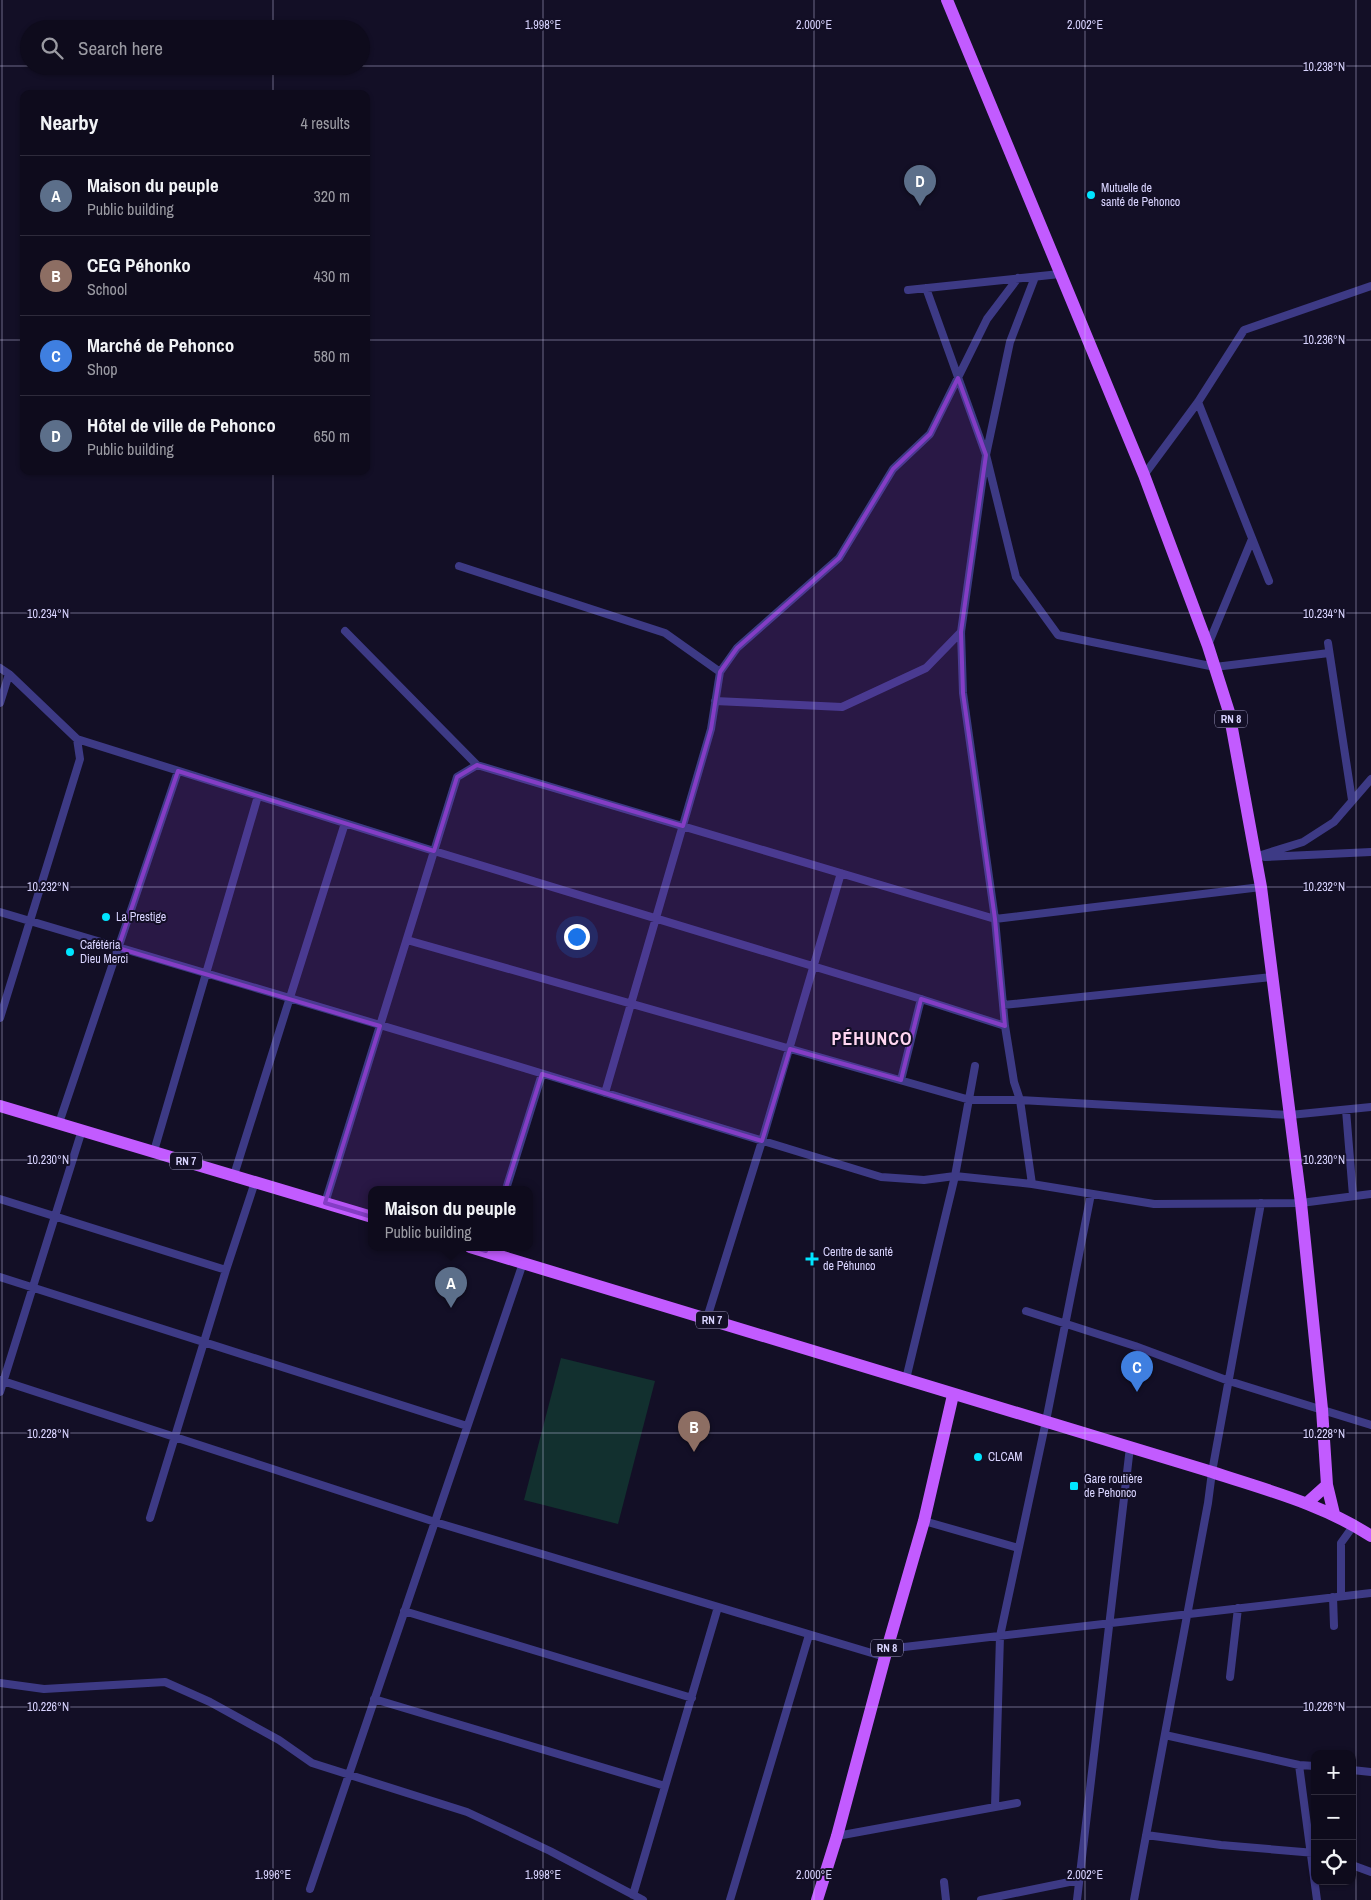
<!DOCTYPE html>
<html lang="en">
<head>
<meta charset="utf-8">
<style>
  body { margin:0; font-family:"Archivo Narrow",sans-serif; background:#1c1929; color:#f1f3f6 }
  .controls { position:absolute; right:15px; bottom:15px; display:grid; overflow:hidden; border-radius:10px; box-shadow:0 1px 4px #0004 }
  .controls button { width:45px; height:45px; display:grid; place-items:center; padding:0; border:0; border-bottom:1px solid #2e2b3b; background:#0e0b1c; color:#f1f3f6; font:25px sans-serif }
  .you { position:absolute; left:576px; top:936px; width:18px; height:18px; margin:-12px; border:4px solid #fff; border-radius:50%; background:#1a73e8; box-shadow:0 0 0 8px #1a73e833 }
  .badge { display:grid; place-items:center; width:32px; height:32px; border-radius:50%; background:#d93025; color:#fff; font-size:16px; font-weight:700 }
  .pin { position:absolute; translate:-50% -41px; filter:drop-shadow(0 1px 2px #0008) }
  .pin::after { content:''; position:absolute; top:26px; width:18px; height:15px; background:inherit; clip-path:polygon(0 0,100% 0,50% 100%) }
  .popup { position:absolute; left:368px; top:1186px; width:165px; height:65px; box-sizing:border-box; display:grid; place-content:center; border-radius:10px; background:#0e0b1c; filter:drop-shadow(0 1px 4px #0005); font-size:16px; white-space:nowrap; color:#9b9ba3 }
  .popup b { font-size:19px; color:#f1f3f6 }
  .popup::after { content:''; position:absolute; left:50%; top:100%; margin-left:-10px; border:10px solid transparent; border-top-color:#0e0b1c }
  .list { margin:0; padding:0; list-style:none }
  h2 { display:flex; justify-content:space-between; align-items:center; height:65px; margin:0; padding:0 20px; font-size:21px }
  h2 small { font-size:16px; font-weight:400; color:#9b9ba3 }
  .list li { display:grid; grid-template-columns:32px 1fr auto; gap:15px; align-items:center; box-sizing:border-box; height:80px; padding:0 20px; border-top:1px solid #2e2b3b }
  .list b { display:block; font-size:19px; white-space:nowrap }
  .list p { margin:0; font-size:16px; white-space:nowrap; color:#9b9ba3 }
  .list em { font-size:16px; font-style:normal; color:#9b9ba3 }
  .icon { flex:none; width:28px; height:28px; fill:none; stroke:currentColor; stroke-width:2; stroke-linecap:round; stroke-linejoin:round }
  .map { position:relative; flex:none; width:1371px; height:1900px; overflow:hidden }
  .search { position:absolute; background:#0e0b1c; box-shadow:0 1px 4px #0004; left:20px; top:20px; width:350px; height:55px; display:flex; align-items:center; gap:12px; box-sizing:border-box; padding:0 18px; border-radius:28px; color:#9b9ba3; font-size:19px }
  .panel { position:absolute; background:#0e0b1c; box-shadow:0 1px 4px #0004; left:20px; top:90px; width:350px; height:385px; border-radius:10px }
  .map>svg:first-child { display:block }
  .green { fill:#12302f }
  .lines { fill:none; stroke-linecap:round; stroke-linejoin:round }
  .minor { stroke:#3d3a85; stroke-width:8 }
  .primary { stroke:#c25bff; stroke-width:12 }
  .marked { fill:#843dc5; fill-opacity:0.2; stroke:#843dc5; stroke-width:4; stroke-linejoin:round }
  .ticks { fill:none; stroke:#d9d4ff; stroke-width:1; stroke-opacity:0.45 }
  .poi-dot { fill:#00e5ff; stroke:#130f26; stroke-width:2 }
  .labels { text-anchor:middle; dominant-baseline:central; stroke-width:4; stroke-linejoin:round; paint-order:stroke }
  .shield { fill:#130f26; stroke:#9e99be; stroke-width:1 }
  .shield-label { font-size:11px; font-weight:bold; fill:#d9d4ff }
  .poi-label { font-size:12px; fill:#d9d4ff; stroke:#130f26; text-anchor:start }
  .district-label { font-size:18px; font-weight:bold; letter-spacing:1px; fill:#ffd6f0; stroke:#130f26 }
  .ticks-label { font-size:12px; text-anchor:middle; fill:#d9d4ff; stroke:#130f26; stroke-width:4; stroke-linejoin:round; paint-order:stroke }
</style>
</head>
<body>
<div class="map">
<svg width="1371" height="1900" viewBox="0 0 1371 1900">
  <rect width="100%" height="100%" fill="#130f26"/>
  <path class="green" d="M561 1358 655 1381 618 1524 524 1500Z"/>
  <g class="lines">
    <path class="minor" d="M926 288 986 455 1016 577 1058 635 1215 667 1329 653
      M908 290 1060 274
      M1198 402 1269 581
      M1144 475 1198 402 1244 330 1371 286
      M459 566 665 633 720 672
      M345 631 477 765 995 919 1261 887
      M1328 643 1352 800
      M1208 645 1252 539
      M0 668 9 674 77 739 434 851 921 999 1005 1026
      M715 701 842 707 926 668 961 632
      M0 703 9 674
      M1255 857 1303 842 1334 822 1371 779
      M1265 857 1371 852
      M0 912 501 1061 881 1177 924 1180 955 1176 1032 1184 1154 1204 1301 1203 1371 1194
      M407 940 970 1100H1020L1290 1115 1371 1107
      M1003 1005 1272 977
      M0 1018 80 759 77 739
      M901 1080 921 999
      M605 1093 711 729 720 672 737 648 839 558 893 469 930 434 987 319 1018 278
      M1346 1110 1353 1196
      M59 1123 178 771
      M154 1151 258 796
      M234 1175 345 823
      M1032 1184 1020 1100 1014 1082 1005 1026 995 919 963 693 961 632 986 455 1010 342 1035 277
      M506 1189 542 1074
      M0 1199 226 1270
      M325 1203 457 777 477 765
      M0 1277 467 1426
      M1026 1311 1135 1346 1229 1381 1371 1425
      M707 1318 762 1141 841 873
      M906 1379 955 1176 975 1066
      M0 1380 435 1522 885 1657
      M0 1392 82 1130
      M150 1518 226 1270 255 1182
      M924 1521 1018 1548
      M1341 1596V1543L1354 1525
      M1333 1597 1334 1626
      M404 1611 692 1698
      M887 1649 1371 1593
      M1230 1677 1238 1608
      M0 1683 44 1689 165 1682 210 1702 279 1740 312 1763 467 1812 550 1851 643 1900
      M374 1699 665 1786
      M1165 1735 1299 1765 1315 1766
      M1299 1765 1317 1900
      M1352 1770 1371 1772
      M995 1807 1000 1636 1046 1421 1091 1194
      M1146 1835 1221 1845 1315 1853
      M837 1836 1017 1803
      M1352 1865 1371 1872
      M944 1882 946 1900
      M310 1889 523 1263
      M633 1895 718 1607
      M730 1900 809 1635
      M981 1900 1079 1880
      M1077 1900 1130 1447
      M1134 1900 1208 1503 1212 1472 1261 1203"/>
    <path class="primary" d="M947 0 1144 475 1208 646 1229 712 1261 887 1301 1203 1322 1409 1327 1485 1334 1514
      M0 1106 372 1217
      M470 1247 1212 1472C1266 1490 1322 1504 1371 1536
      M1307 1503 1327 1485
      M817 1900 837 1836 887 1649 924 1521 953 1395"/>
  </g>
  <path class="marked" d="M958 378 986 455 961 632 963 693 995 919 1005 1026 921 999 901 1080 790 1049 762 1141 542 1074 486 1251 325 1203 380 1026 118 948 178 771 434 851 457 777 477 765 683 826 711 729 720 672 737 648 839 558 893 469 930 434Z"/>
  <path class="ticks" d="M2 0V1900M273 0V29M543 0V1900M814 0V1900M1085 0V1900M1356 0V1900M0 66H1371M273 66V94M0 340H24M366 340H1371M273 471V1900M0 613H1371M0 887H1371M0 1160H1371M0 1433H1371M0 1707H1371"/>
  <g class="poi-dot">
    <circle cx="1091" cy="195" r="5"/>
    <circle cx="106" cy="917" r="5"/>
    <circle cx="70" cy="952" r="5"/>
    <path d="M809.5 1251.5h5v5h5v5h-5v5h-5v-5h-5v-5h5z"/>
    <circle cx="978" cy="1457" r="5"/>
    <rect x="1069" y="1481" width="10" height="10" rx="2.5"/>
  </g>
  <g class="labels">
    <g class="shield">
      <rect x="1215" y="710.5" width="32" height="17" rx="4"/>
      <rect x="170" y="1152.5" width="32" height="17" rx="4"/>
      <rect x="696" y="1311.5" width="32" height="17" rx="4"/>
      <rect x="871" y="1639.5" width="32" height="17" rx="4"/>
    </g>
    <g class="shield-label">
      <text x="1231" y="719">RN 8</text>
      <text x="186" y="1161">RN 7</text>
      <text x="712" y="1320">RN 7</text>
      <text x="887" y="1648">RN 8</text>
    </g>
    <g class="poi-label">
      <text x="1101" y="188">Mutuelle de<tspan x="1101" dy="14">santé de Pehonco</tspan></text>
      <text x="116" y="917">La Prestige</text>
      <text x="80" y="945">Cafétéria<tspan x="80" dy="14">Dieu Merci</tspan></text>
      <text x="823" y="1252">Centre de santé<tspan x="823" dy="14">de Péhunco</tspan></text>
      <text x="988" y="1457">CLCAM</text>
      <text x="1084" y="1479">Gare routière<tspan x="1084" dy="14">de Pehonco</tspan></text>
    </g>
    <g class="district-label">
      <text x="872" y="1038">PÉHUNCO</text>
    </g>
  </g>
  <g class="ticks-label">
    <text x="543" y="29">1.998°E</text>
    <text x="814" y="29">2.000°E</text>
    <text x="1085" y="29">2.002°E</text>
    <text x="1324" y="71">10.238°N</text>
    <text x="1324" y="344">10.236°N</text>
    <text x="48" y="618">10.234°N</text>
    <text x="1324" y="618">10.234°N</text>
    <text x="48" y="891">10.232°N</text>
    <text x="1324" y="891">10.232°N</text>
    <text x="48" y="1164">10.230°N</text>
    <text x="1324" y="1164">10.230°N</text>
    <text x="48" y="1438">10.228°N</text>
    <text x="1324" y="1438">10.228°N</text>
    <text x="48" y="1711">10.226°N</text>
    <text x="1324" y="1711">10.226°N</text>
    <text x="273" y="1879">1.996°E</text>
    <text x="543" y="1879">1.998°E</text>
    <text x="814" y="1879">2.000°E</text>
    <text x="1085" y="1879">2.002°E</text>
  </g>
</svg>
<div class="controls">
<button>+</button>
<button>−</button>
<button><svg class="icon" aria-label="locate" viewBox="0 0 24 24"><circle cx="12" cy="12" r="6"/><path d="M12 2v4M12 18v4M2 12h4M18 12h4"/></svg></button>
</div>
<div class="you"></div>
<div class="pin badge" style="left:451px;top:1308px;background:#5c6f8a">A</div>
<div class="popup"><b>Maison du peuple</b>Public building</div>
<div class="pin badge" style="left:694px;top:1452px;background:#8d6e63">B</div>
<div class="pin badge" style="left:1137px;top:1392px;background:#3f7fe0">C</div>
<div class="pin badge" style="left:920px;top:206px;background:#5c6f8a">D</div>
<div class="search"><svg class="icon" aria-label="search" viewBox="0 0 24 24"><circle cx="10" cy="10" r="6"/><path d="M15 15l6 6"/></svg>Search here</div>
<section class="panel">
<h2>Nearby<small>4 results</small></h2>
<ul class="list">
<li><span class="badge" style="background:#5c6f8a">A</span><div><b>Maison du peuple</b><p>Public building</p></div><em>320 m</em></li>
<li><span class="badge" style="background:#8d6e63">B</span><div><b>CEG Péhonko</b><p>School</p></div><em>430 m</em></li>
<li><span class="badge" style="background:#3f7fe0">C</span><div><b>Marché de Pehonco</b><p>Shop</p></div><em>580 m</em></li>
<li><span class="badge" style="background:#5c6f8a">D</span><div><b>Hôtel de ville de Pehonco</b><p>Public building</p></div><em>650 m</em></li>
</ul>
</section>
</div>
</body>
</html>
